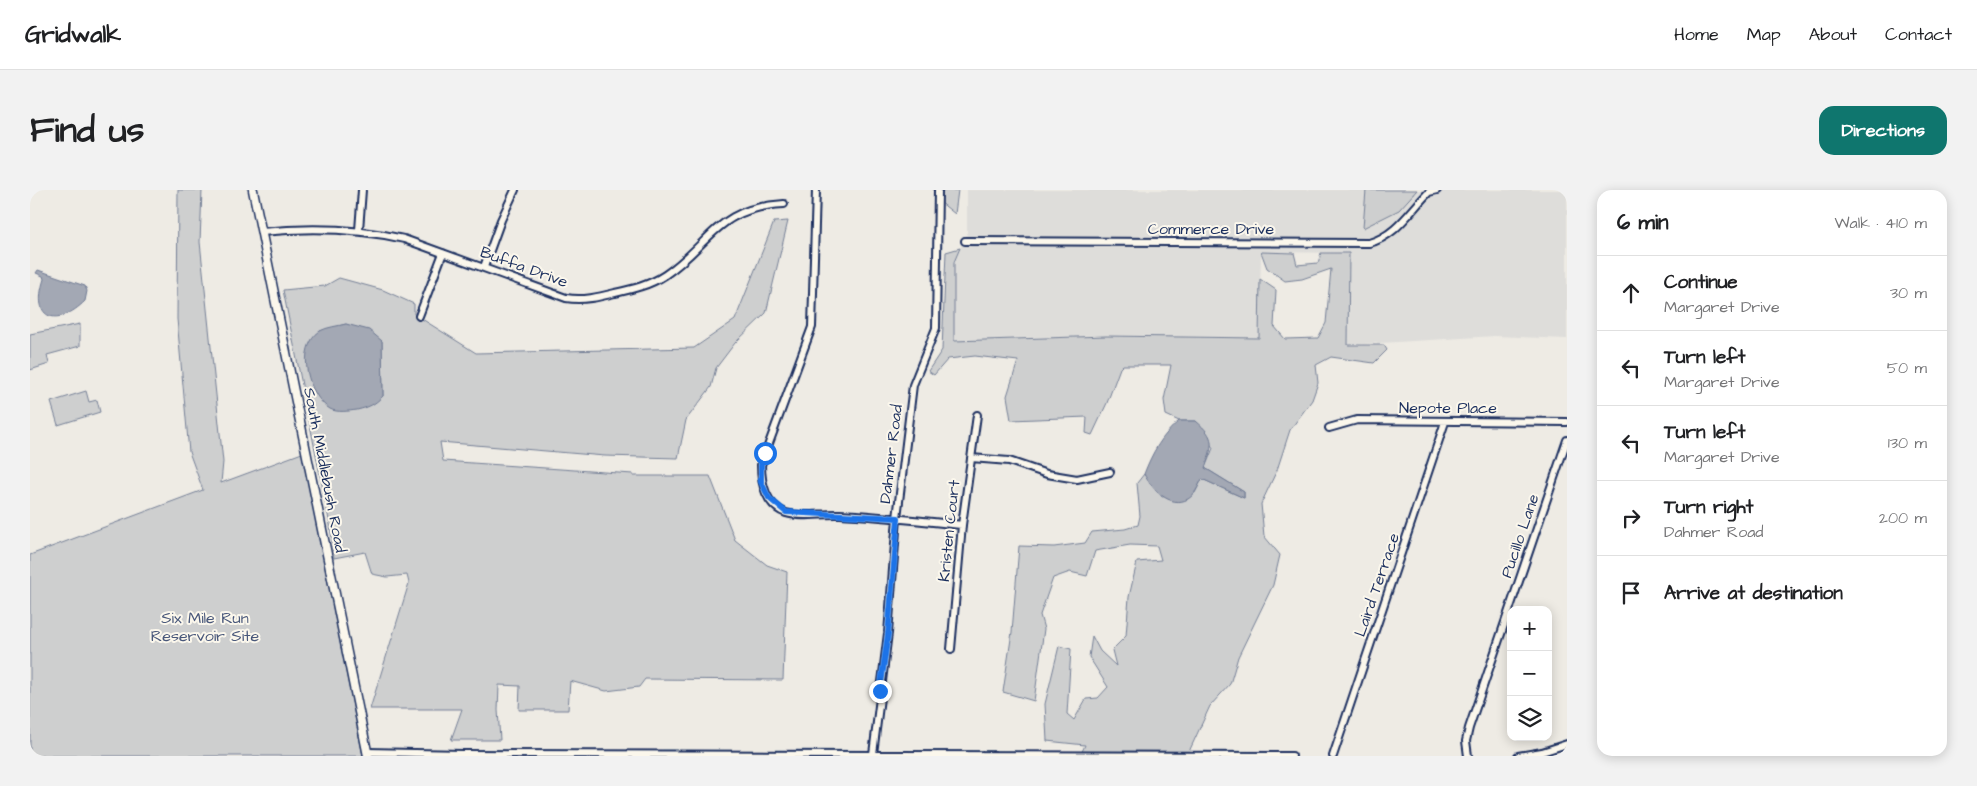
<!DOCTYPE html>
<html lang="en">
<head>
<meta charset="utf-8">
<style>
  body { margin:0; font-family:"Architects Daughter",sans-serif; background:#f2f2f2; color:#202124 }
  .controls { position:absolute; right:15px; bottom:15px; display:grid; overflow:hidden; border-radius:10px; box-shadow:0 2px 12px #0003 }
  .controls button { width:45px; height:45px; display:grid; place-items:center; padding:0; border:0; border-bottom:1px solid #e0e0e0; background:#fff; color:#202124; font:25px sans-serif }
  .stop { position:absolute; width:15px; height:15px; margin:-11px; border:4px solid #1a73e8; border-radius:50%; background:#fff }
  .stop.end { background:#1a73e8; border-color:#fff; box-shadow:0 1px 5px #0008 }
  .list { margin:0; padding:0; list-style:none }
  h2 { display:flex; justify-content:space-between; align-items:center; height:65px; margin:0; padding:0 20px; font-size:21px }
  h2 small { font-size:16px; font-weight:400; color:#757577 }
  .list li { display:grid; grid-template-columns:32px 1fr auto; gap:15px; align-items:center; box-sizing:border-box; height:75px; padding:0 20px; border-top:1px solid #e0e0e0 }
  .list b { display:block; font-size:19px; white-space:nowrap }
  .list p { margin:0; font-size:16px; white-space:nowrap; color:#757577 }
  .list em { font-size:16px; font-style:normal; color:#757577 }
  .icon { flex:none; width:28px; height:28px; fill:none; stroke:currentColor; stroke-width:2; stroke-linecap:round; stroke-linejoin:round }
  .map { position:relative; flex:none; width:1537px; height:566px; overflow:hidden; border-radius:15px }
  header { display:flex; align-items:center; gap:30px; box-sizing:border-box; height:70px; padding:0 25px; background:#fff; border-bottom:1px solid #e0e0e0 }
  header strong { font-size:24px }
  nav { display:flex; gap:28px; margin-inline-start:auto; font-size:18px }
  .intro { display:flex; align-items:center; justify-content:space-between; box-sizing:border-box; height:120px; padding:0 30px }
  h1 { margin:0; font-size:35px }
  .button { padding:12px 22px; border-radius:15px; background:#0f766e; color:#fff; font-size:18px; font-weight:700 }
  main { display:flex; gap:30px; padding:0 30px }
  aside { flex:1; background:#fff; border-radius:15px; box-shadow:0 2px 12px #0003 }
  .map>svg:first-child { display:block }
  .built { fill:#deddda }
  .green { fill:#cecfcf; stroke:#747f96; fill-rule:evenodd }
  .water { fill:#a3a8b4; stroke:#6d7892 }
  .lines { fill:none; stroke-linecap:round; stroke-linejoin:round }
  .minor-casing { stroke:#1b2f5e; stroke-width:10 }
  .tertiary-casing { stroke:#1b2f5e; stroke-width:11 }
  .minor { stroke:#fbf7ec; stroke-width:6 }
  .tertiary { stroke:#fbf7ec; stroke-width:8 }
  .route { stroke:#1a73e8; stroke-width:6 }
  .labels { text-anchor:middle; dominant-baseline:central; stroke-width:4; stroke-linejoin:round; paint-order:stroke }
  .street-label { font-size:16px; fill:#1b2f5e; stroke:#fbf7ec }
  .park-label { font-size:16px; fill:#48577a; stroke:#fbf7ec }
</style>
</head>
<body>
<header>
<strong>Gridwalk</strong>
<nav><a>Home</a><a>Map</a><a>About</a><a>Contact</a></nav>
</header>
<div class="intro"><h1>Find us</h1><a class="button">Directions</a></div>
<main>
<div class="map">
<svg width="1537" height="566" viewBox="0 0 1537 566">
  <rect width="100%" height="100%" fill="#eeebe4"/>
  <filter id="ink" filterUnits="userSpaceOnUse"><feTurbulence type="fractalNoise" baseFrequency=".02" numOctaves="2"/><feDisplacementMap in="SourceGraphic" scale="10" xChannelSelector="R" yChannelSelector="G"/><feConvolveMatrix kernelMatrix="1 2 1 2 8 2 1 2 1" color-interpolation-filters="sRGB"/></filter>
  <g filter="url(#ink)">
    <path class="built" d="M937 0H1537V149L1465 146 1318 155 1319 63 1231 62 1229 148 1076 146 924 151V72L937 44Z"/>
    <path class="green" d="M148 0H172L170 52 193 272 191 293 272 263 333 566H0V365L173 300 159 262 147 129Z
      M910 0H928L925 24 910 12Z
      M1336 0H1387L1369 20 1333 38Z
      M758 31 736 123 705 153 686 178 681 197 656 230 648 268 575 266 410 252 413 271 603 284V286H680L705 350 737 375 757 382 753 490 615 489 609 497 576 501 540 491 538 520H489L490 496 469 495 468 520 470 550H421L432 519H340L379 393 377 385 357 387 342 384 335 362 304 368 300 335 253 100 295 96 309 88 353 100 384 114V124L446 163 664 158 705 130 744 32ZM316 134 352 151 353 206 290 141Z
      M930 58 924 72V151L1076 146 1229 148 1230 89 1246 100 1244 136 1255 149 1288 148 1296 133 1301 79 1272 89 1255 91 1237 78 1231 62 1264 63 1267 75 1288 73 1291 63H1319L1318 155H1354L1357 160 1344 173 1301 167 1286 175 1288 193 1282 210 1260 240 1247 280 1231 314 1234 346 1250 365 1243 395 1208 467 1200 494 1180 516 1157 566H1050L1055 555 1017 551 1015 514 1029 456 1041 459 1037 524 1044 530 1056 509 1068 508 1078 497 1059 467 1062 446 1070 461 1086 476 1082 460 1096 446 1099 407 1107 372 1131 370 1127 356 1100 355 1065 361 1057 386 1040 382 1023 388 1010 425 1014 439 1004 511 973 502 982 442 989 356 1024 357 1055 353 1062 342 1095 339 1108 335 1110 326 1107 293 1114 284 1132 307 1165 303 1172 289 1214 308V302L1175 278 1183 258 1166 231H1149L1136 225 1134 210 1141 175H1093L1090 178 1077 213 1062 245 1056 243 1057 227 981 230 977 206 988 171 945 166 918 169 904 185 898 181 912 160 916 62Z
      M50 134V156L17 165 19 174 0 180V144Z
      M56 201 59 212 67 210 70 222 28 235 21 212Z"/>
    <path class="water" d="M8 80 55 96 57 101 55 111C29 137 0 132 14 89L13 86 6 83Z
      M316 134 339 140 352 151 353 206C344 215 339 217 327 220 319 221 307 223 300 219 278 206 265 158 290 141 297 137 308 136 316 134Z
      M1149 231H1166C1186 248 1183 254 1175 278L1214 302V308L1172 289C1168 296 1165 305 1158 309 1140 319 1121 298 1114 284 1122 263 1132 245 1149 231Z"/>
    <g class="lines">
      <g class="minor-casing">
        <path id="minor" d="M786 0 782 137 731 275C731 293 736 316 756 323 772 328 793 323 810 324 850 326 891 331 932 335
          M329 40 332 0
          M231 42C280 37 326 38 374 49L536 108C553 111 569 107 585 103 603 99 620 95 635 85 683 52 686 18 754 14
          M935 51 1339 53C1366 46 1380 21 1399 2L1407 0
          M454 77 471 30 485 0
          M389 126 413 63
          M1299 238 1327 230 1537 232
          M941 268 979 271 1017 284 1047 289 1080 282
          M921 459 932 335 947 225
          M337 562 433 564 1262 566
          M843 564 858 443 867 328 883 195 906 138 908 0
          M1303 566 1415 232
          M1438 566 1436 551 1439 538 1537 250
          M1488 566 1512 562 1537 554"/>
      </g>
      <g class="tertiary-casing">
        <path id="tertiary" d="M223 0 338 566"/>
      </g>
      <use href="#minor" class="minor"/>
      <use href="#tertiary" class="tertiary"/>
    </g>
  </g>
  <g class="lines" filter="url(#ink)">
    <path class="route" d="M735 263 731 275V292L739 308 756 322 868 328 858 444 850 501"/>
  </g>
  <g class="labels">
    <g class="street-label">
      <text x="1181" y="39">Commerce Drive</text>
      <text transform="translate(494 77) rotate(20)">Buffa Drive</text>
      <text x="1418" y="218">Nepote Place</text>
      <text transform="translate(861 264) rotate(-83)">Dahmer Road</text>
      <text transform="translate(295 280) rotate(79)">South Middlebush Road</text>
      <text transform="translate(919 341) rotate(-84)">Kristen Court</text>
      <text transform="translate(1490 346) rotate(-71)">Pucillo Lane</text>
      <text transform="translate(1347 395) rotate(-71)">Laird Terrace</text>
    </g>
    <g class="park-label">
      <text x="175" y="428">Six Mile Run<tspan x="175" dy="18">Reservoir Site</tspan></text>
    </g>
  </g>
</svg>
<div class="controls">
<button>+</button>
<button>−</button>
<button><svg class="icon" aria-label="layers" viewBox="0 0 24 24"><path d="M12 4l9 5-9 5-9-5zM3 14l9 5 9-5"/></svg></button>
</div>
<div class="stop" style="left:735px;top:263px"></div>
<div class="stop end" style="left:850px;top:501px"></div>
</div>
<aside>
<h2>6 min<small>Walk · 410 m</small></h2>
<ul class="list">
<li><svg class="icon" aria-label="ahead" viewBox="0 0 24 24"><path d="M12 20V5M6 11l6-6 6 6"/></svg><div><b>Continue</b><p>Margaret Drive</p></div><em>30 m</em></li>
<li><svg class="icon" aria-label="left" viewBox="0 0 24 24"><path d="M17 20v-9H6M10 6l-5 5 5 5"/></svg><div><b>Turn left</b><p>Margaret Drive</p></div><em>50 m</em></li>
<li><svg class="icon" aria-label="left" viewBox="0 0 24 24"><path d="M17 20v-9H6M10 6l-5 5 5 5"/></svg><div><b>Turn left</b><p>Margaret Drive</p></div><em>130 m</em></li>
<li><svg class="icon" aria-label="right" viewBox="0 0 24 24"><path d="M7 20v-9h11M14 6l5 5-5 5"/></svg><div><b>Turn right</b><p>Dahmer Road</p></div><em>200 m</em></li>
<li><svg class="icon" aria-label="arrive" viewBox="0 0 24 24"><path d="M6 21V4h12l-3 4 3 4H6"/></svg><div><b>Arrive at destination</b></div></li>
</ul>
</aside>
</main>
</body>
</html>
